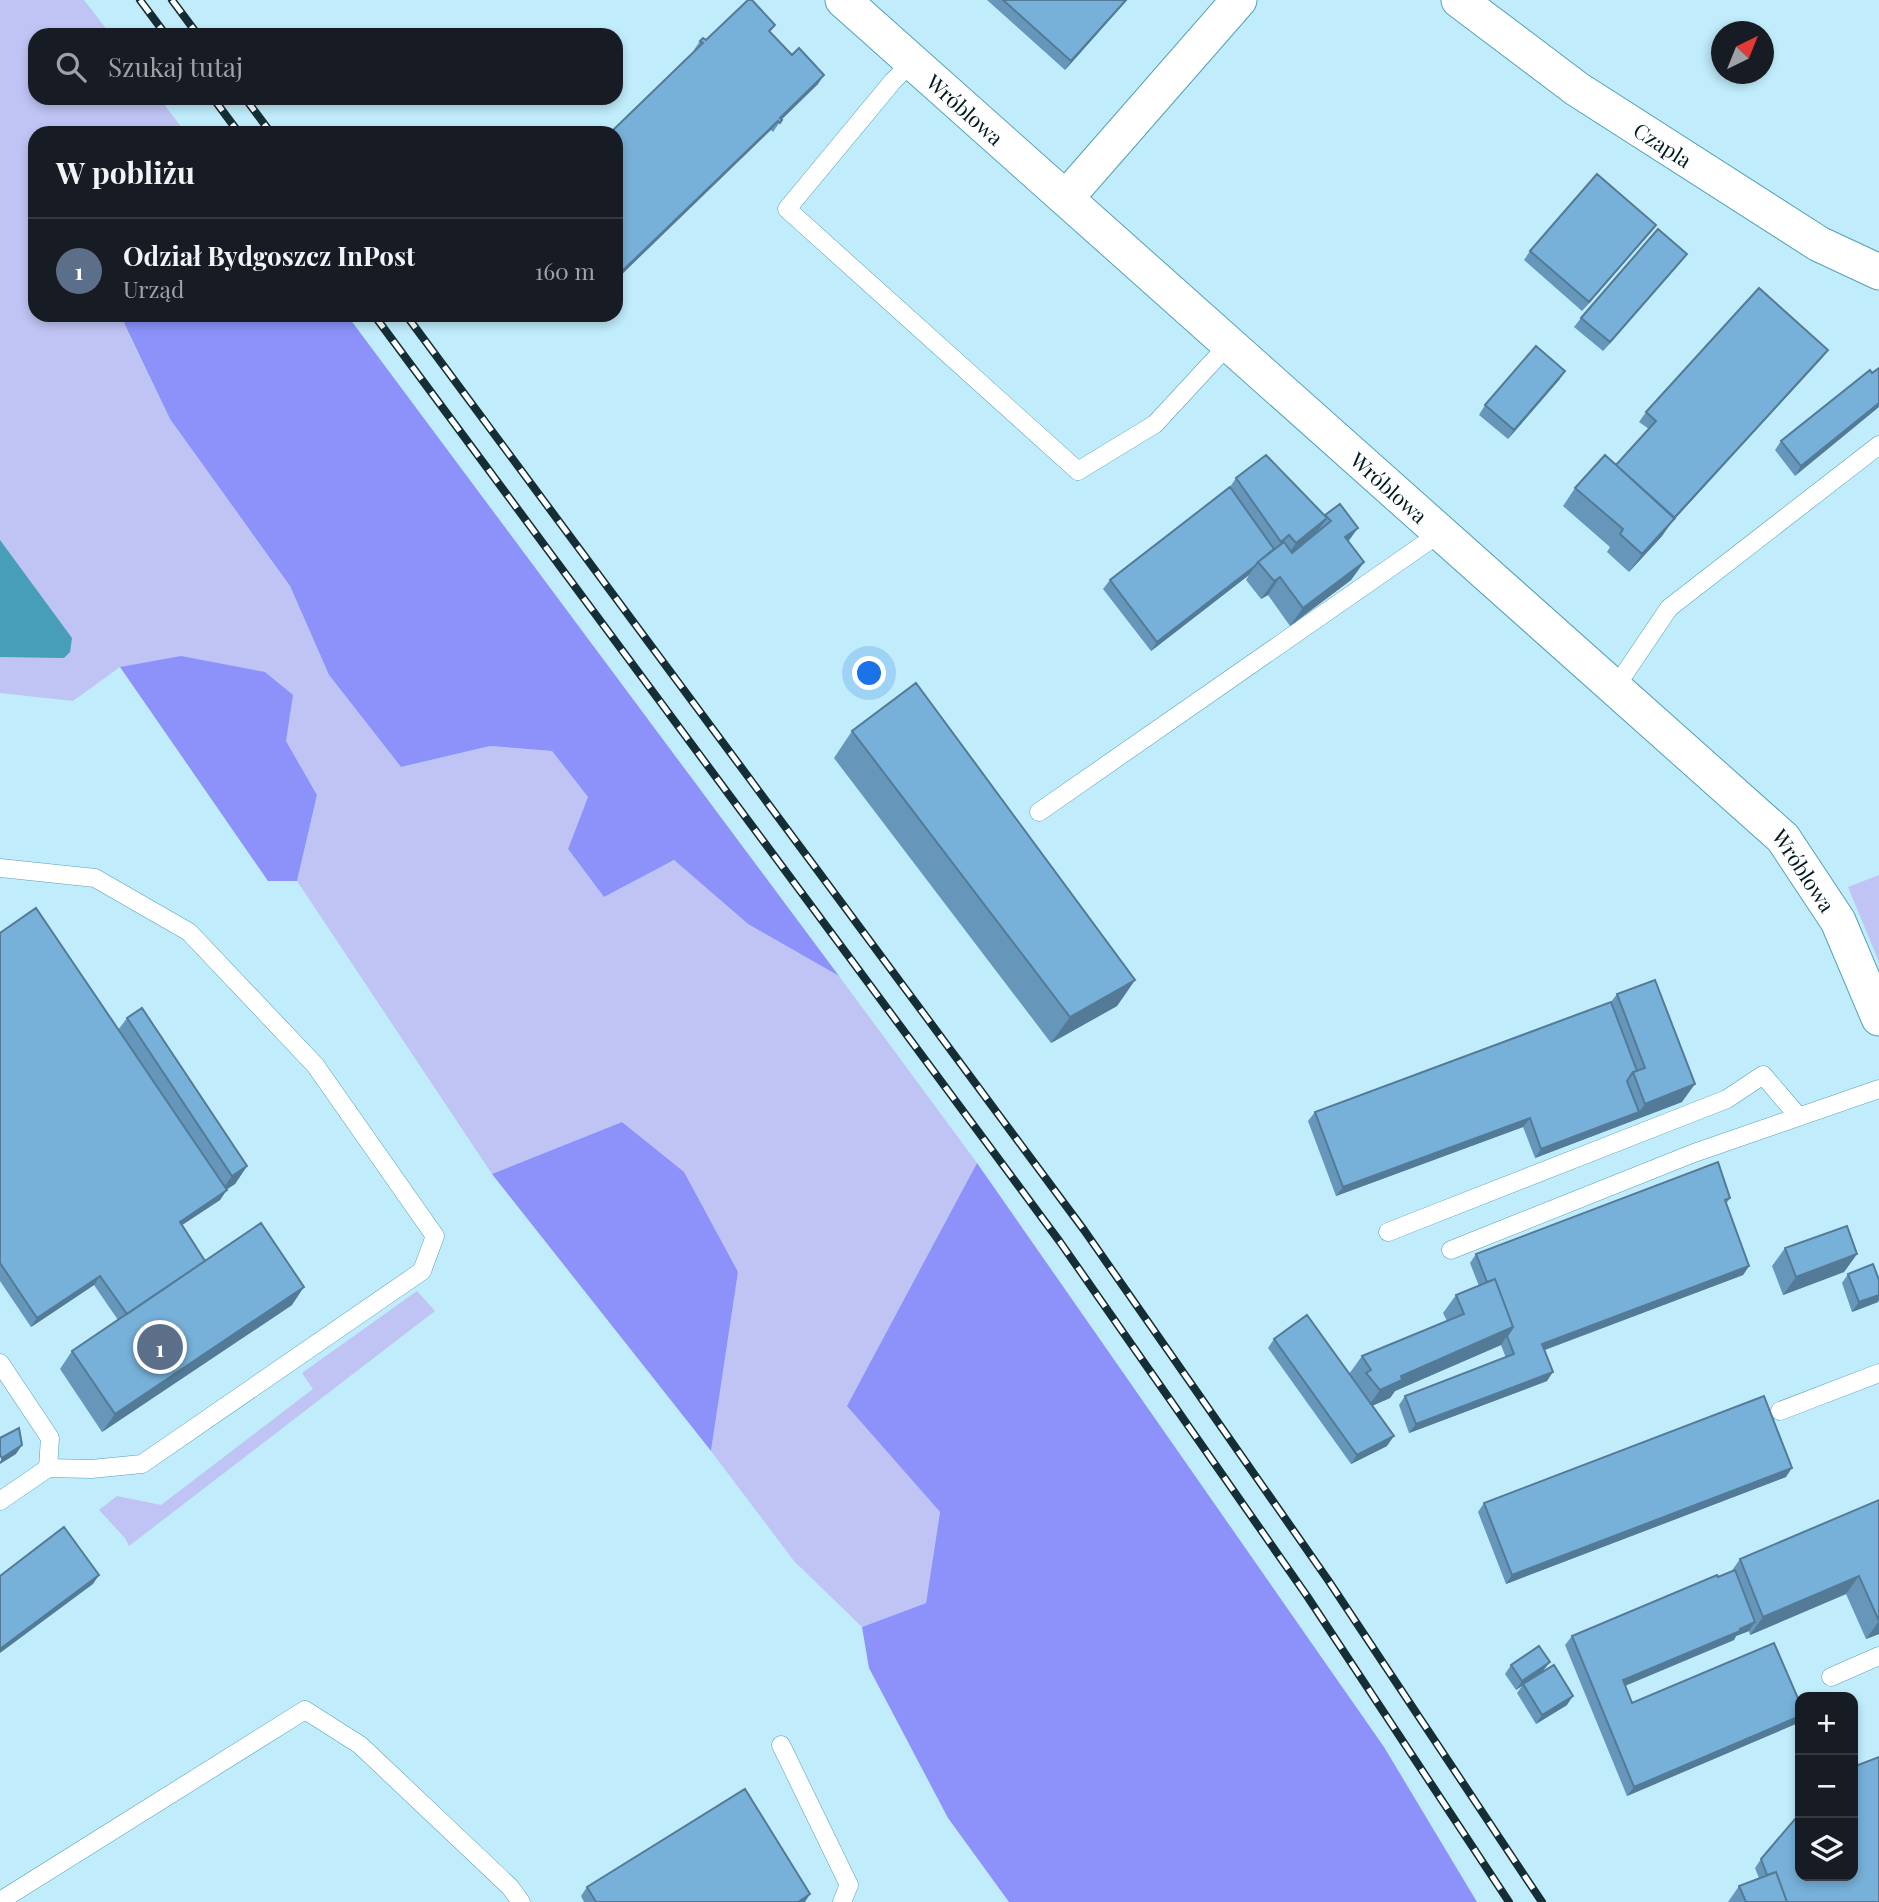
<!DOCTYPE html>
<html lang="pl">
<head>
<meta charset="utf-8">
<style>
  body { margin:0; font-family:"Playfair Display",serif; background:#242831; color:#f1f3f6 }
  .controls { position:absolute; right:21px; bottom:21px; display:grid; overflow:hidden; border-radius:14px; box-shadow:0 4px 10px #0003 }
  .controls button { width:63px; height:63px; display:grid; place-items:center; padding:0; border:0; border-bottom:2px solid #363941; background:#171b24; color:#f1f3f6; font:35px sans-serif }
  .compass { position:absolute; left:1711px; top:21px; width:63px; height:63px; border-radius:50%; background:#171b24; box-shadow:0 4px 10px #0003; rotate:43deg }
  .you { position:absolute; left:870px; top:674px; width:24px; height:24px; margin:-18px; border:5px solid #fff; border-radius:50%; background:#1a73e8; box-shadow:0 0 0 10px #1a73e833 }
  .badge { display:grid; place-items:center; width:46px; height:46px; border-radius:50%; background:#b04922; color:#fff; font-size:23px; font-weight:700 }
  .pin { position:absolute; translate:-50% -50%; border:4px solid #fff; box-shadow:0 2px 7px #0006 }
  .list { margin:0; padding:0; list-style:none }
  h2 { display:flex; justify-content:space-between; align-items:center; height:91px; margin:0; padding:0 28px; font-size:30px }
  h2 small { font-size:23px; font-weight:400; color:#9ea1a6 }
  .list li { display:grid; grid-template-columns:46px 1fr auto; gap:21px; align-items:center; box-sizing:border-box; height:105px; padding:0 28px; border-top:2px solid #363941 }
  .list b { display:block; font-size:26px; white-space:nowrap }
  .list p { margin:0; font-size:23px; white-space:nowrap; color:#9ea1a6 }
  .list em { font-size:23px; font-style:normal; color:#9ea1a6 }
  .icon { flex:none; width:38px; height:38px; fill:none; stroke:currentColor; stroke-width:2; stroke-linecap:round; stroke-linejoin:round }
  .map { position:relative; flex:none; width:1879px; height:1902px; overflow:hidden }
  .search { position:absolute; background:#171b24; box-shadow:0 4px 10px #0003; left:28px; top:28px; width:595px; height:77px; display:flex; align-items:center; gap:18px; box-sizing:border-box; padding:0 24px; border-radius:21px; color:#9ea1a6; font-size:26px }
  .panel { position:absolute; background:#171b24; box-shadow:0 4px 10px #0003; left:28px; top:126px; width:595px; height:196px; border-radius:21px }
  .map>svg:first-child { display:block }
  .green { fill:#bfc4f4 }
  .forest { fill:#8d92fb }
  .water { fill:#469eb8 }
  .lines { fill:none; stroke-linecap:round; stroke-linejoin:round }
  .lane-casing { stroke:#53a1b8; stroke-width:19 }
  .street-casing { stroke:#53a1b8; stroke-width:37 }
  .lane { stroke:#fff; stroke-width:18 }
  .street { stroke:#fff; stroke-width:35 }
  .rail-casing { stroke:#152e36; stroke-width:8 }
  .rail { stroke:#fff; stroke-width:5; stroke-dasharray:16; stroke-linecap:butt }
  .wall { fill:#6697ba }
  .shaded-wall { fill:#537b97 }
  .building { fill:#77b0d8; stroke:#537b97; stroke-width:2 }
  .labels { text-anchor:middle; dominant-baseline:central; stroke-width:6; stroke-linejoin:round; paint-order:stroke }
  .street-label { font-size:21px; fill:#021920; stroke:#fff }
</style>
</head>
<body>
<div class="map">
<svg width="1879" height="1902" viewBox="0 0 1879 1902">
  <rect width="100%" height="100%" fill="#c0ecfb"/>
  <path class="green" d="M0 0H84L111 35H35V98H159L186 133H35V315H135L124 324 170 419 290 586 329 675 401 767 490 746 552 751 588 797 568 849 604 897 674 860 748 924 839 976 977 1163 848 1406 940 1512 926 1603 862 1627 794 1561 711 1451 738 1272 622 1122 492 1174 297 881 317 795 286 741 120 667 73 701 0 693Z
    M1879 875V962L1848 887Z
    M417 1291 435 1311 129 1546 125 1538 99 1510 117 1496 161 1505 313 1389 302 1373Z"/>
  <path class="forest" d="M135 315H347L839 976 748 924 674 860 604 897 568 849 588 797 552 751 490 746 401 767 329 675 290 586 170 419 124 323Z
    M181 656 265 672 293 695 286 741 317 795 297 881H268L120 667Z
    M622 1122 684 1172 738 1272 711 1451 492 1174Z
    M977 1163 1384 1747 1477 1902H1009L948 1818 869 1668 862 1627 926 1603 940 1512 847 1406Z"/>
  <path class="water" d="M0 540 72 638 70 652 64 658 0 657Z"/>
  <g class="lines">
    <g class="lane-casing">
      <path id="lane" d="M913 61 893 81 787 209 1078 471 1155 424 1229 344
        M1615 688 1669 608 1879 445
        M1039 812 1440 533
        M0 868 95 878 189 932 315 1065 435 1236 422 1271 142 1464 91 1469 48 1468 0 1501
        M1388 1232 1727 1099 1763 1075 1799 1117
        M1451 1250 1694 1153 1879 1089
        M0 1363 50 1438 48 1468
        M1780 1411 1879 1373
        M1831 1677 1879 1656
        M781 1745 849 1885 842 1902
        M0 1901 305 1710 360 1745 510 1887 521 1902"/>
    </g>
    <g class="street-casing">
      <g id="street">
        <path id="s1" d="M843 0 1783 838 1838 921 1879 1018"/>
        <path id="s2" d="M1459 0 1577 89 1819 244 1879 272"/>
        <path d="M1066 198 1239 0"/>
      </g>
    </g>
    <use href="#lane" class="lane"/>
    <use href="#street" class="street"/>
    <g class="rail-casing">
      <path id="rail" d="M140 0 166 35
        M172 0 198 35
        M213 98 239 133
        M245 98 271 133
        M374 315 1060 1242 1307 1596 1509 1902
        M406 315 1084 1230 1328 1580 1542 1902"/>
    </g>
    <use href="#rail" class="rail"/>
  </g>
  <path class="wall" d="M987 0H1127L1065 70Z
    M775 25 770 32 818 84 782 119 773 132 694 50 700 41Z
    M1656 225 1649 234 1582 311 1524 260 1530 251Z
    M1680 263 1603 351 1574 327 1581 318Z
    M1828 350 1821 359 1671 523 1662 536 1629 572 1607 552 1610 547 1563 506 1575 488 1616 465 1649 429 1639 422 1646 412Z
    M1870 370 1795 476 1775 450 1781 441Z
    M1565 371 1559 380 1508 439 1479 415 1485 405Z
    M1236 478 1325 516 1340 504 1348 542 1364 562 1351 580 1290 626 1268 595 1261 599 1246 580 1249 575 1151 651 1103 589 1110 580 1230 487Z
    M852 731 1135 980 1117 1006 1051 1043 834 758Z
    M0 933 118 1030 127 1018 247 1166 235 1184 226 1190 220 1200 182 1225 205 1261 292 1305 102 1432 60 1369 72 1351 118 1320 94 1285 31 1327 0 1281Z
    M1617 994 1682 1102 1535 1158 1523 1127 1336 1196 1308 1121 1315 1112 1611 1002Z
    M1730 1198 1726 1204 1749 1266 1743 1275 1545 1350 1547 1381 1409 1433 1399 1405 1405 1396 1506 1358 1501 1345 1395 1391 1390 1398 1372 1406 1387 1446 1351 1464 1268 1348 1274 1339 1349 1374 1362 1356 1447 1321 1443 1313 1456 1295 1479 1286 1470 1263 1476 1254Z
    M1785 1248 1857 1254 1844 1272 1783 1295 1772 1266Z
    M1848 1274 1878 1302 1852 1312 1842 1283Z
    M1786 1477 1506 1584 1478 1512 1484 1503Z
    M1879 1500V1634L1866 1639 1846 1594 1750 1635 1749 1631 1736 1636 1734 1640 1625 1686 1632 1703 1798 1723 1627 1796 1565 1645 1572 1636 1731 1572 1740 1559Z
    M1511 1665 1543 1671 1534 1677 1567 1705 1536 1724 1517 1693 1522 1686 1516 1690 1505 1674Z
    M1761 1859 1879 1902H1728L1739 1886 1759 1878 1755 1868Z
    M587 1887 805 1902H584L581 1896Z"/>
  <path class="shaded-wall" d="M1126 0H1127L1065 70 1071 61Z
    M824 75 818 84 779 122 780 118Z
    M778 121 771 130 616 280V277Z
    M1656 225 1649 234 1582 311 1589 302Z
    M1687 254 1680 263 1603 351 1610 342Z
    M1828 350 1821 359 1671 523 1662 536 1629 572 1642 554 1667 526Z
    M1565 371 1559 380 1508 439 1514 430Z
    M1879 403V407L1795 476 1801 466Z
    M1327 518 1314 536 1284 561 1296 543Z
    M1358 528 1345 546V537Z
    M1364 562 1351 580 1290 626 1303 608Z
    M1255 566 1249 575 1151 651 1157 642Z
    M1280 577 1268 595 1261 599 1274 581Z
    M1135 980 1117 1006 1051 1043 1070 1017Z
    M1695 1084 1682 1102 1535 1158 1541 1149 1639 1112 1645 1104Z
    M1530 1118 1523 1127 1336 1196 1343 1187Z
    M247 1166 235 1184 219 1194 232 1176Z
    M227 1190 220 1200 173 1231 180 1222Z
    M1857 1254 1844 1272 1783 1295 1796 1277Z
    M1749 1266 1743 1275 1536 1353 1542 1344Z
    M100 1276 94 1285 31 1327 37 1318Z
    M304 1287 292 1305 102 1432 115 1414Z
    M1879 1295V1300L1878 1302 1852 1312 1859 1302Z
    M1513 1327 1501 1345 1395 1391 1390 1398 1367 1408 1380 1390 1401 1376Z
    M1553 1372 1547 1381 1409 1433 1416 1424Z
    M1394 1436 1387 1446 1351 1464 1357 1455Z
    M22 1445 16 1454 0 1464V1462L2 1458Z
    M1792 1468 1786 1477 1506 1584 1512 1575Z
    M99 1575 93 1584 0 1653V1649Z
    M1859 1576 1846 1594 1750 1635 1763 1617Z
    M1879 1621V1634L1866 1639Z
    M1755 1622 1749 1631 1736 1636 1734 1640 1617 1689 1623 1680Z
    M1550 1662 1543 1671 1516 1690 1522 1681Z
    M1573 1696 1567 1705 1536 1724 1542 1715Z
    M1800 1716V1720L1798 1723 1627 1796 1634 1787Z
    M810 1894 805 1902H798Z"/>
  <path class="building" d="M748 0H752L775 25 769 31 792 55 799 48 824 75 780 118 782 120 780 123 778 121 616 277V133H610L703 43 700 41 703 38 706 40Z
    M1003 0H1126L1071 61Z
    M1597 174 1656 225 1589 302 1530 251Z
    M1658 229 1687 254 1610 342 1581 318Z
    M1759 288 1828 350 1674 518 1616 465 1656 421 1646 412Z
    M1536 346 1565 371 1514 430 1485 405Z
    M1879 368V403L1801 466 1781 441 1870 370 1872 373Z
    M1266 455 1327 518 1296 543 1289 535 1281 542 1236 478Z
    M1605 455 1675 518 1642 554 1620 534 1623 529 1575 488Z
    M1230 487 1274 549 1258 562 1255 566 1157 642 1110 580Z
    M1340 504 1358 528 1345 537 1364 562 1303 608 1280 577 1274 581 1258 562 1284 542 1292 553 1331 521 1325 515Z
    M916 683 1135 980 1070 1017 852 731Z
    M36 908 227 1190 180 1222 205 1261 127 1314 100 1276 37 1318 0 1263V933Z
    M1655 980 1695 1084 1645 1104 1633 1072 1645 1068 1617 994Z
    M1611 1002 1637 1071 1633 1072 1627 1081 1639 1112 1541 1149 1530 1118 1343 1187 1315 1112Z
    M142 1008 247 1166 232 1176 127 1018Z
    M1718 1162 1730 1198 1725 1200 1749 1266 1542 1344 1553 1372 1416 1424 1405 1396 1514 1354 1507 1336 1513 1327 1495 1279 1487 1282 1476 1254Z
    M261 1223 304 1287 115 1414 72 1351Z
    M1847 1226 1857 1254 1796 1277 1785 1248Z
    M1873 1264 1879 1280V1295L1859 1302 1848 1274Z
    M1495 1279 1513 1327 1401 1376 1402 1380 1380 1390 1366 1373 1371 1370 1362 1356 1464 1314 1456 1295Z
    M1307 1315 1394 1436 1357 1455 1274 1339Z
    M1764 1396 1792 1468 1512 1575 1484 1503Z
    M19 1428 22 1445 2 1458 0 1455V1438Z
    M1879 1500V1621L1859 1576 1763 1617 1740 1559Z
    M64 1527 99 1575 0 1649V1576Z
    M1735 1570 1755 1622 1740 1629V1631L1623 1680 1632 1703 1774 1643 1800 1703V1716L1634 1787 1572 1636 1717 1575 1718 1577Z
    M1539 1646 1550 1662 1522 1681 1511 1665Z
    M1554 1665 1573 1696 1542 1715 1523 1684Z
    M1879 1757V1902H1787L1776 1872 1767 1875 1761 1859 1795 1819 1800 1817V1876H1853V1767Z
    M745 1789 810 1894 798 1902H596L587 1887Z
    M1776 1872 1787 1902H1746L1739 1886Z"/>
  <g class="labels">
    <g class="street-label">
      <text stroke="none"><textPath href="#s1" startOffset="164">Wróblowa</textPath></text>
      <text stroke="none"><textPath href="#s2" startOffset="250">Czapla</textPath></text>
      <text stroke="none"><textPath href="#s1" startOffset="732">Wróblowa</textPath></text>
      <text stroke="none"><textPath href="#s1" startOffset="1298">Wróblowa</textPath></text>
    </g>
  </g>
</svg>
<div class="controls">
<button>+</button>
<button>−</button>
<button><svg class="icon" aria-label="layers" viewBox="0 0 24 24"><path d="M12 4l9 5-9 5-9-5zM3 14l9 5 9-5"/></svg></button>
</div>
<svg class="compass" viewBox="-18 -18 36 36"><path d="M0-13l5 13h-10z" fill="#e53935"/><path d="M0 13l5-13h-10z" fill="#9ea1a6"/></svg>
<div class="you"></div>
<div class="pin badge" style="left:160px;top:1347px;background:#5c6f8a">1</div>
<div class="search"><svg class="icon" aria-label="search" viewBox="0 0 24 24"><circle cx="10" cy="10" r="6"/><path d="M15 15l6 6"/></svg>Szukaj tutaj</div>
<section class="panel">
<h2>W pobliżu<small></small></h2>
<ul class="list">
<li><span class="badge" style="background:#5c6f8a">1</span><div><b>Odział Bydgoszcz InPost</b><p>Urząd</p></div><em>160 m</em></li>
</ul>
</section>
</div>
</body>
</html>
